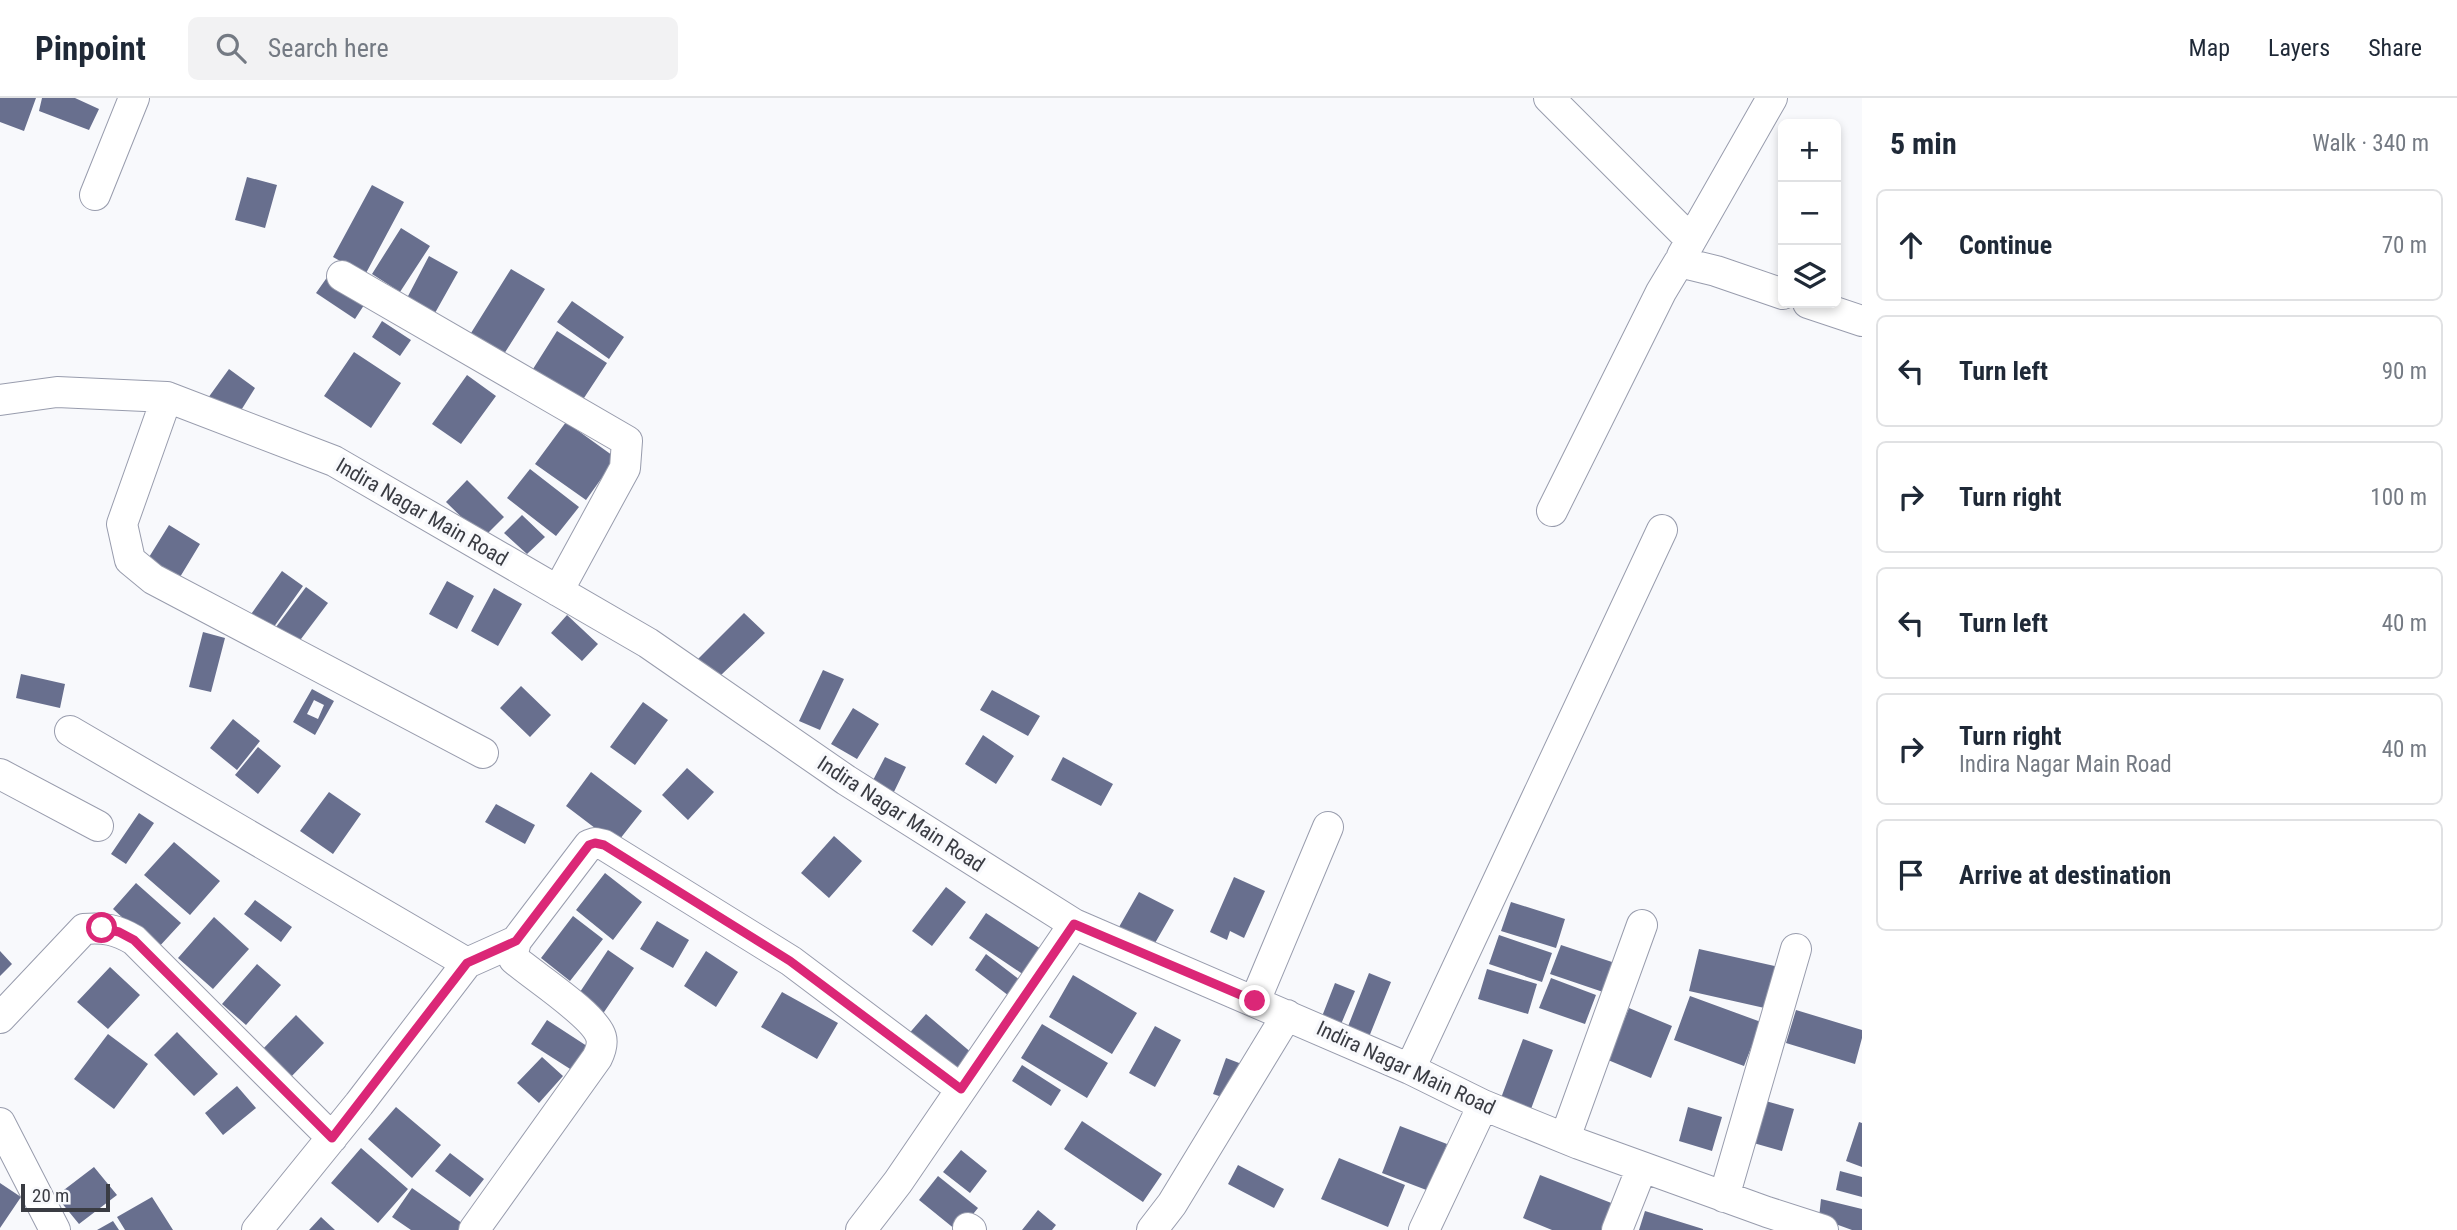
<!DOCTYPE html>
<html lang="en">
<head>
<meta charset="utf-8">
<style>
  body { margin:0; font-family:"Roboto Condensed",sans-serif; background:#f2f2f3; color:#1f2937 }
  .controls { position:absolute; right:21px; top:21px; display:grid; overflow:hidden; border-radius:10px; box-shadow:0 4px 10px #0003 }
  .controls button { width:63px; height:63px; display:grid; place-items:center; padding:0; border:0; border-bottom:2px solid #e0e1e3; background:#fff; color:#1f2937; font:35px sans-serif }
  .scale { position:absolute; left:21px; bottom:18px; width:89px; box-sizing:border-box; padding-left:7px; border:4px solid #3a3c43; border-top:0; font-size:19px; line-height:24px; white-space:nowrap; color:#3a3c43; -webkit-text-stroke:5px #f8f9fc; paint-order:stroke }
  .stop { position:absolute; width:21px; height:21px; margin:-16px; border:5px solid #db2777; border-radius:50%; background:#fff }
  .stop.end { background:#db2777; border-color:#fff; box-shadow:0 2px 7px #0008 }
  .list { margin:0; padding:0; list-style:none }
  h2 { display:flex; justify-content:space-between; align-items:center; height:91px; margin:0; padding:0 28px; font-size:30px }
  h2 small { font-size:23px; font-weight:400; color:#747a83 }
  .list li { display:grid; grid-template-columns:46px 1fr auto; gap:21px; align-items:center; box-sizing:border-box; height:112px; margin:0 14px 14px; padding:0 14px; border:2px solid #e0e1e3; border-radius:10px }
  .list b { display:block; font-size:26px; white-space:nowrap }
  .list p { margin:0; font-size:23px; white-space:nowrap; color:#747a83 }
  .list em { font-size:23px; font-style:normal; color:#747a83 }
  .icon { flex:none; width:38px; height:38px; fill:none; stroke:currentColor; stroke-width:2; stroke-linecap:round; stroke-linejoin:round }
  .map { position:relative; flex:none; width:1862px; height:1132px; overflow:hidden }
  header { display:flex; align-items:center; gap:42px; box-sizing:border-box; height:98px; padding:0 35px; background:#fff; border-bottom:2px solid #e0e1e3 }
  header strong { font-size:33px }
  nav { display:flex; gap:38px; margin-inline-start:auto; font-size:24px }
  .search { width:490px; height:63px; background:#f2f2f3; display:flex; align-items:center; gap:18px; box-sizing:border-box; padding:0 24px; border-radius:10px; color:#747a83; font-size:26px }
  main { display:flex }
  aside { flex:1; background:#fff }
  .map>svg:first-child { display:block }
  .building { fill:#686f8e; fill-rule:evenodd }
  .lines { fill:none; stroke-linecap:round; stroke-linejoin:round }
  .minor-casing { stroke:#989cad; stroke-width:32 }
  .minor { stroke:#fff; stroke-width:30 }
  .route { stroke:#db2777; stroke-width:9 }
  .labels { text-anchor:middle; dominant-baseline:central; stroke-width:7; stroke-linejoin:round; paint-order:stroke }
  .street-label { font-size:21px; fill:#3a3c43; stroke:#f8f9fc }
</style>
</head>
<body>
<header>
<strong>Pinpoint</strong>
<div class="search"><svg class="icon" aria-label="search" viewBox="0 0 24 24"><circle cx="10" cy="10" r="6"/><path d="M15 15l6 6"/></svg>Search here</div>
<nav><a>Map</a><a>Layers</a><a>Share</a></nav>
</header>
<main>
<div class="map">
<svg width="1862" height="1132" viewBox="0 0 1862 1132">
  <rect width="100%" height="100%" fill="#f8f9fc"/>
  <path class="building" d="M0 0H36L24 33 0 24Z
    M42 0H75L99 11 89 32 39 13Z
    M247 79 277 87 265 130 235 122Z
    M372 87 404 104 365 177 333 159Z
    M401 130 430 148 400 194 372 176Z
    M429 158 458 174 435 215 407 200Z
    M511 171 545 191 504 256 471 235Z
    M328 178 366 204 355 221 316 195Z
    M572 203 624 239 609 261 557 224Z
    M382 223 411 242 400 258 372 239Z
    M557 233 607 265 582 303 533 271Z
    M354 254 401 285 371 330 324 298Z
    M229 271 255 290 240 314 208 300Z
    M467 277 496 298 461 346 432 326Z
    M566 324 616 360 586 402 535 366Z
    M530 371 579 409 556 438 507 400Z
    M467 382 504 419 483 440 446 404Z
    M522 417 545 439 527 456 504 435Z
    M169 427 200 446 177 484 146 464Z
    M282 473 303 488 271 533 249 519Z
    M447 483 474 498 457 531 429 516Z
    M306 489 328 505 295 549 273 533Z
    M494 490 522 506 498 548 471 533Z
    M744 515 765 535 720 578 694 565Z
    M567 517 598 546 582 563 551 535Z
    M203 534 225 540 211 594 189 589Z
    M823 572 844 581 820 632 799 623Z
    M21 576 65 586 60 610 16 600Z
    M521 588 551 617 530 639 500 610Z
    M312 591 334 603 315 637 293 624ZM314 602 324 607 318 621 307 616Z
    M992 592 1040 618 1028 638 980 612Z
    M643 604 668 622 635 667 610 649Z
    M853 610 879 626 857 661 831 646Z
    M233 621 260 643 237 672 210 650Z
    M983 637 1014 658 996 686 965 666Z
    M258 649 281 668 258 696 235 677Z
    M885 659 906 669 891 700 869 690Z
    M1063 659 1113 686 1101 708 1051 682Z
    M687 670 714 694 688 722 662 697Z
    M591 674 642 713 616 746 566 708Z
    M329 694 361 716 333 756 300 733Z
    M496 706 535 727 525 746 485 724Z
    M139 715 154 725 126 766 111 756Z
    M834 738 862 763 829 800 801 775Z
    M174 744 220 783 190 817 144 777Z
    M605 775 642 804 613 842 576 812Z
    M1234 779 1265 793 1244 840 1230 833 1227 842 1210 834Z
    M136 785 181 825 157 851 113 811Z
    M946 789 966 804 932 848 912 833Z
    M1139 794 1174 812 1151 852 1115 836Z
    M255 802 292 829 281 844 244 816Z
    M1511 804 1565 821 1556 850 1501 833Z
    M986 815 1041 851 1024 877 969 840Z
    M573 818 603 841 570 883 541 860Z
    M214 819 249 851 213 891 178 860Z
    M657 823 689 842 673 870 640 851Z
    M1499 837 1552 855 1542 884 1489 866Z
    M1561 847 1615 865 1606 895 1550 876Z
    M1699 851 1779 869 1769 911 1689 893Z
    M608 852 634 870 600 920 574 903Z
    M0 853 12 866 0 878Z
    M706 853 738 874 716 909 684 888Z
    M986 856 1025 886 1013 901 975 872Z
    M257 866 281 887 246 927 222 906Z
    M110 869 140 897 108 931 77 904Z
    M1487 871 1537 886 1528 916 1478 901Z
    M1369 875 1391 884 1367 944 1345 936Z
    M1073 877 1137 915 1112 956 1049 919Z
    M1551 880 1596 897 1585 926 1539 910Z
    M1335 885 1355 893 1339 931 1321 921Z
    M782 894 838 925 817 961 761 929Z
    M1690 898 1761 924 1744 968 1674 942Z
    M1629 910 1672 928 1651 980 1608 962Z
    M1796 912 1862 932V940L1855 966 1786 945Z
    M926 916 973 956 958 974 906 939Z
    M296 917 324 945 288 982 259 955Z
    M547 922 593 952 578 976 531 946Z
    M1042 926 1108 965 1087 1000 1021 960Z
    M1155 928 1181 942 1155 989 1129 975Z
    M177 934 218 976 194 998 154 957Z
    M108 936 148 966 114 1011 74 981Z
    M1523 941 1553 952 1531 1011 1501 1000Z
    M542 959 563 978 539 1005 517 985Z
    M1226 960 1247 968 1234 1003 1213 996Z
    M1022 967 1061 992 1051 1008 1012 983Z
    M237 988 256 1010 223 1037 205 1015Z
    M1762 1002 1794 1011 1782 1053 1750 1044Z
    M396 1009 441 1047 412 1080 368 1041Z
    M1688 1009 1722 1019 1712 1053 1679 1043Z
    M1082 1023 1162 1076 1143 1104 1064 1051Z
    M1859 1024 1862 1025V1069L1846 1063Z
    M1400 1028 1447 1046 1429 1093 1382 1075Z
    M361 1050 408 1091 378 1125 331 1085Z
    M961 1052 987 1073 970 1095 943 1074Z
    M450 1055 484 1081 470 1099 435 1073Z
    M1339 1060 1405 1087 1388 1129 1321 1101Z
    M1238 1067 1284 1091 1274 1110 1228 1086Z
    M94 1069 117 1097 79 1126 56 1098Z
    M1840 1073 1862 1079V1099L1836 1092Z
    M1540 1077 1619 1108 1610 1132H1552L1523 1120Z
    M938 1078 978 1110 960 1132H956L919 1102Z
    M0 1085 21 1099 0 1130Z
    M412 1090 469 1130 468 1132H411L392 1119Z
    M152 1099 173 1132H125L117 1119Z
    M1821 1101 1862 1111V1132H1852L1819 1120Z
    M1038 1112 1056 1127 1052 1132H1022Z
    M1645 1113 1703 1131V1132H1639Z
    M321 1119 335 1132H309Z
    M113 1123 119 1132H97Z"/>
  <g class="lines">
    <g class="minor-casing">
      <path id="minor" d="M1549 0 1691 142
        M95 97 134 0
        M1682 158 1772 0
        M342 178 627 343 625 370 558 493
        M1808 205 1862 223
        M167 299 122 426 130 462 153 481 483 655
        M0 302 57 294 167 299 334 363 648 545 846 682 1074 826 1410 971 1483 1007 1579 1046 1767 1114 1823 1132
        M1552 413 1661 194 1679 164 1716 173 1783 196
        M70 633 467 865
        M0 676 98 728
        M1255 903 1328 729
        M0 920 84 831C104 829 117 832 134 842L332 1040
        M1410 971 1662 432
        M0 1025 55 1132
        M1565 1040 1642 827
        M1724 1099 1796 851
        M968 1130 971 1132
        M257 1132 359 1006 467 865 516 843 589 747 595 745 604 747 791 863 961 991
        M474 1132 597 960C600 954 603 946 601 939 595 917 533 878 514 861L513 855 516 843
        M861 1132 898 1084 1074 826
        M1152 1132 1172 1106 1287 917
        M1424 1132 1483 1007
        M1617 1132 1642 1069"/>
    </g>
    <use href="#minor" class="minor"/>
  </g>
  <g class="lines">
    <path class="route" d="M102 830 119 834 134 842 332 1040 467 865 516 843 589 747 595 745 604 747 790 863 961 991 1074 826 1255 903"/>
  </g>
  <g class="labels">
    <g class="street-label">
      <text transform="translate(422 414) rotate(30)">Indira Nagar Main Road</text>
      <text transform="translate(901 716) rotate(33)">Indira Nagar Main Road</text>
      <text transform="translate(1406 970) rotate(25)">Indira Nagar Main Road</text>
    </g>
  </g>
</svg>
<div class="controls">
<button>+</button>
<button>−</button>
<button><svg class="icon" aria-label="layers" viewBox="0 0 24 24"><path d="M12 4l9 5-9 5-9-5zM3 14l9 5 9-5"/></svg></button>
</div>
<div class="scale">20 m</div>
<div class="stop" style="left:102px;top:830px"></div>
<div class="stop end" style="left:1255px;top:903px"></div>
</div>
<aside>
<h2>5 min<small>Walk · 340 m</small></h2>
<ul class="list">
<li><svg class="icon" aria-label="ahead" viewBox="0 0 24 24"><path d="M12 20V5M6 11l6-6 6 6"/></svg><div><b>Continue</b></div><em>70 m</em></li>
<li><svg class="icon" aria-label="left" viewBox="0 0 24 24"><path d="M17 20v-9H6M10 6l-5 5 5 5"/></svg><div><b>Turn left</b></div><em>90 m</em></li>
<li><svg class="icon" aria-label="right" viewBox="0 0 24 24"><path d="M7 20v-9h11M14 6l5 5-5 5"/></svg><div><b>Turn right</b></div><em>100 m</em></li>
<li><svg class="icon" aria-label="left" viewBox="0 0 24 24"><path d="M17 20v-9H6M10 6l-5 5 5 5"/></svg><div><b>Turn left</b></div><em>40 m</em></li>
<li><svg class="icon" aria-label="right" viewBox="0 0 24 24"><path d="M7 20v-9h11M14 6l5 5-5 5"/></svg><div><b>Turn right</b><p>Indira Nagar Main Road</p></div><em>40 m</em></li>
<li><svg class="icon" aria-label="arrive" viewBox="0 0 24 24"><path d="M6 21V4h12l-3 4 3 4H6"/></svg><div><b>Arrive at destination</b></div></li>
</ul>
</aside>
</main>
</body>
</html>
